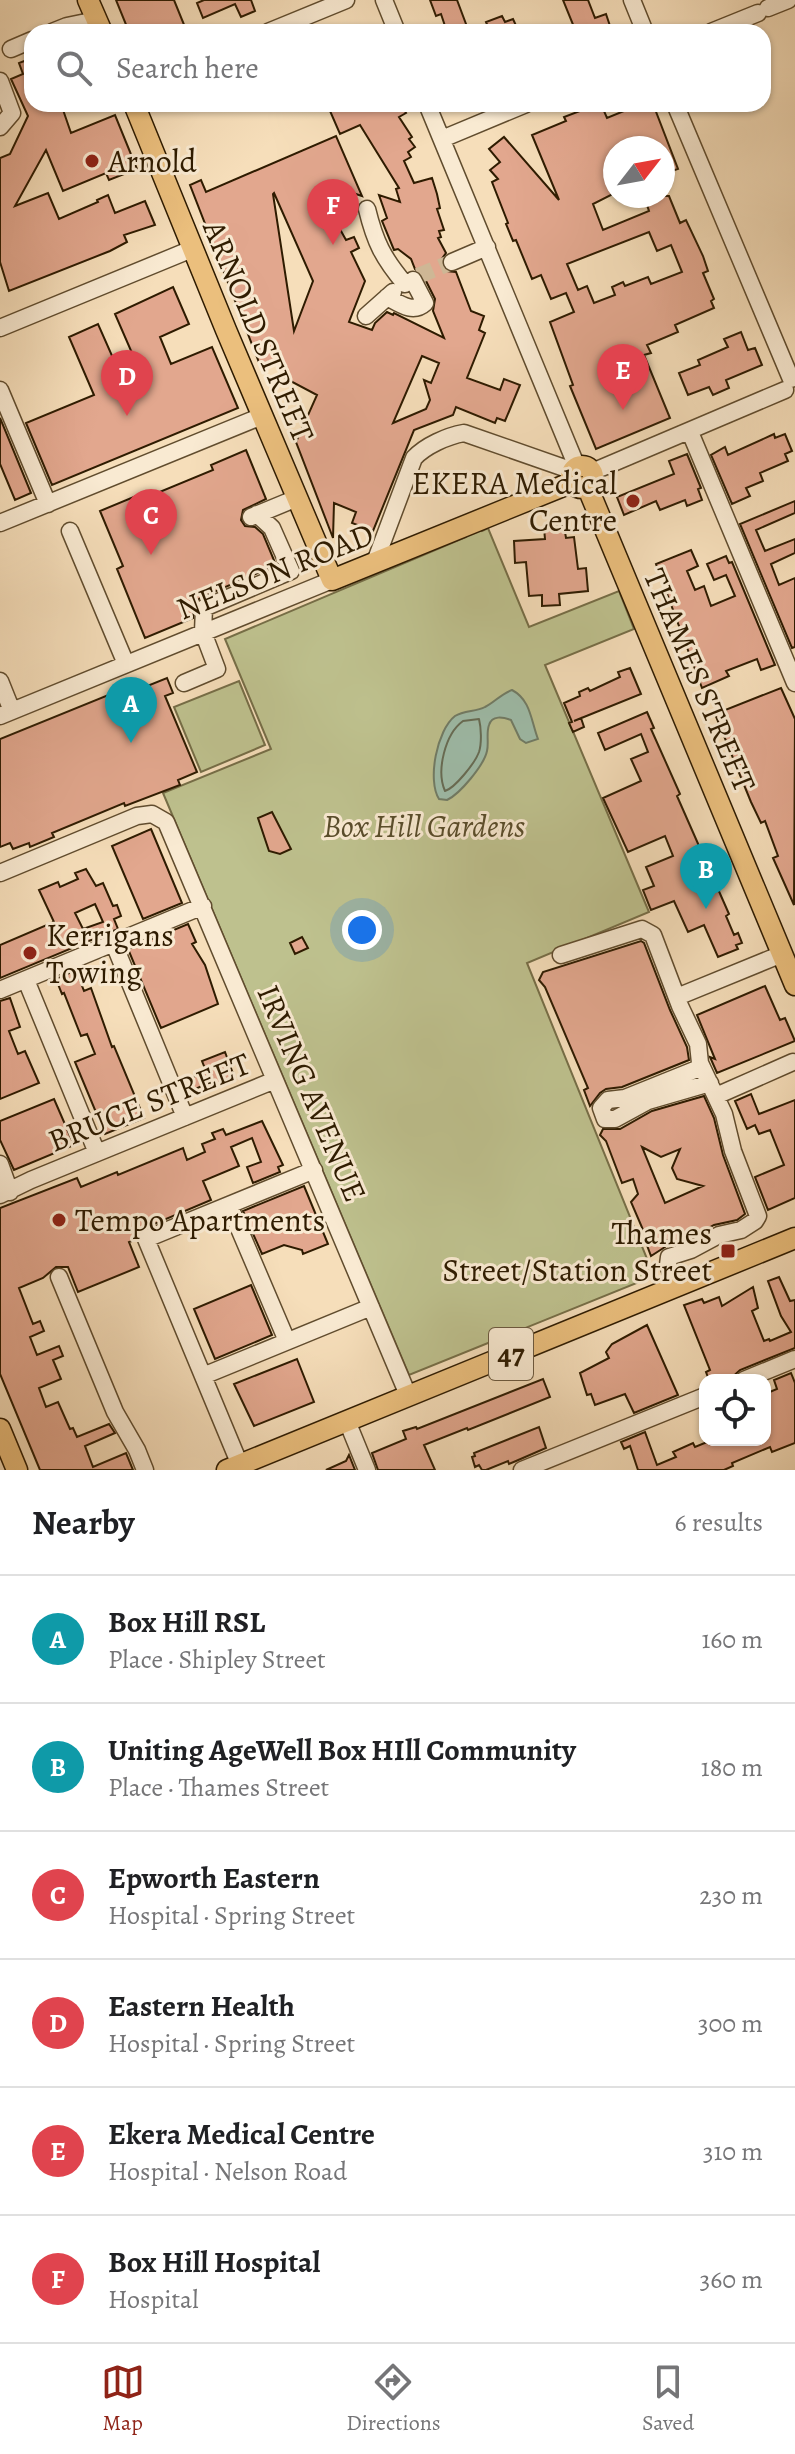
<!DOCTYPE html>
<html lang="en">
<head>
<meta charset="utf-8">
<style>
  body { margin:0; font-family:Alegreya,serif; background:#f6f6f6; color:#202124 }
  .controls { position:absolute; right:24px; bottom:24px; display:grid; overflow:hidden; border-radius:16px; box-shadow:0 2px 6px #0004 }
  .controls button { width:72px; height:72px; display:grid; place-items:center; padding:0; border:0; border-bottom:2px solid #e0e0e0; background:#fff; color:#202124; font:40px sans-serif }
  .compass { position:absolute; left:603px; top:136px; width:72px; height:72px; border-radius:50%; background:#fff; box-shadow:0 2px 6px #0004; rotate:59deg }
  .you { position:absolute; left:362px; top:930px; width:28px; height:28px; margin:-20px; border:6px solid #fff; border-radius:50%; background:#1a73e8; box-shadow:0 0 0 12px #1a73e833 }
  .badge { display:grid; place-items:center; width:52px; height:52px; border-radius:50%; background:#8f2418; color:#fff; font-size:26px; font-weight:700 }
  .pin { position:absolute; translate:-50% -66px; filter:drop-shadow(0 2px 4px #0008) }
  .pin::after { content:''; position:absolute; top:42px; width:28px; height:24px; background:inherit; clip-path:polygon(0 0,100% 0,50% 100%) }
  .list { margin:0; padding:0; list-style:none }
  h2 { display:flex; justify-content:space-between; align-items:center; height:104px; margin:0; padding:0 32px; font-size:34px }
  h2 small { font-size:26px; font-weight:400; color:#757577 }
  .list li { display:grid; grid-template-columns:52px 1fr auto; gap:24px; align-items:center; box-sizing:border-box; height:128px; padding:0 32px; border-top:2px solid #e0e0e0 }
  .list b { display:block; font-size:30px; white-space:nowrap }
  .list p { margin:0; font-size:26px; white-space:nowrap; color:#757577 }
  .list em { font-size:26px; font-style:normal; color:#757577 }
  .icon { flex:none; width:44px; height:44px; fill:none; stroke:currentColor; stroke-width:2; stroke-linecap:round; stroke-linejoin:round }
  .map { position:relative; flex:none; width:795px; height:1470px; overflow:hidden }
  .search { position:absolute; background:#fff; box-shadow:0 2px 6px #0004; left:24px; right:24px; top:24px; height:88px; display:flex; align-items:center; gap:20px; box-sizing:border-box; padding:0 28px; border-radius:24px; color:#757577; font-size:30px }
  .sheet { height:872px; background:#fff }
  nav { display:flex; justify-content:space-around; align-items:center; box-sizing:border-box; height:112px; border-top:2px solid #e0e0e0; background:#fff; font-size:22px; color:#757577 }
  nav a { display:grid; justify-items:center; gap:4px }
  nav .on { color:#8f2418 }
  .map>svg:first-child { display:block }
  .green { fill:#bec18e; stroke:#766e47; stroke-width:2 }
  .water { fill:#9ebdaa; stroke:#717c66; stroke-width:2 }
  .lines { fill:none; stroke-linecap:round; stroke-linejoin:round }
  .shore { stroke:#666c55; stroke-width:2 }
  .building { fill:#e2a78e; stroke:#2e1b00; stroke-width:2; fill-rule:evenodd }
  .minor-tunnel { stroke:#ceb795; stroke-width:16; stroke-dasharray:16 8; stroke-linecap:butt }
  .minor-casing { stroke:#604c2e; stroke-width:19 }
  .major-casing { stroke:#2e1b00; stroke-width:23 }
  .minor { stroke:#f9ead2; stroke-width:16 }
  .major { stroke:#ebbf7d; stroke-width:20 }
  .poi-dot { fill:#8f2418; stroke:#f9ead2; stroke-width:3 }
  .labels { text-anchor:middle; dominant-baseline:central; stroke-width:6; stroke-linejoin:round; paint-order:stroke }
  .shield { fill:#f9ead2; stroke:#6b593f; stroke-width:2 }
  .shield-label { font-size:30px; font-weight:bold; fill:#2e1b00 }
  .poi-label { font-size:32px; fill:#2e1b00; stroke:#f9ead2; text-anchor:start }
  .street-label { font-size:32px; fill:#2e1b00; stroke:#f9ead2 }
  .park-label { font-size:32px; font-style:italic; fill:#594d2b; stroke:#f9ead2 }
</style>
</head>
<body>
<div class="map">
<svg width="795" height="1470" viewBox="0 0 795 1470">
  <rect width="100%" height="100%" fill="#f6deba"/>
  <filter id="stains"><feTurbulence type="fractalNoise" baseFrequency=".0025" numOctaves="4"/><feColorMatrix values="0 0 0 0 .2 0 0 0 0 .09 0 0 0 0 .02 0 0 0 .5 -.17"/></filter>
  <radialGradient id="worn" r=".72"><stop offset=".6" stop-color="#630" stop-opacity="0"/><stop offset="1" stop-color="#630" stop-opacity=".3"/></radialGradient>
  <path class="green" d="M477 527 482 531 488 528 529 627 619 591 634 629 545 665 649 912 527 963 654 1276 409 1375 163 793 271 749 225 639 466 537 468 530Z
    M239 681 265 745 201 772 174 707Z"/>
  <path class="water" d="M512 690C531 700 531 721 538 739L526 743 520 739 511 720C503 717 492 715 489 725 486 733 489 743 487 751 484 765 460 794 447 800L439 799C427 780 437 730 455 716 464 710 476 712 485 707 495 702 501 694 512 690Z"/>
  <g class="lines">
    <path class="shore" d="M479 719C481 727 482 743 479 752 475 763 455 788 445 791 436 771 445 734 463 721Z"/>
  </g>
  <path class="building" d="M116 0H174L187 32H129Z
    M204 0H251L255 11 241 17 235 4 203 18 197 3Z
    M430 0H457L469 32H447L441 14 436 16Z
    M563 0H588L595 18 606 14 612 32H576Z
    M502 16 505 22 513 19 519 32H483L489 29 486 22Z
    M32 58V104H61L71 133 115 115 137 169 109 180 106 173 63 191 46 150 15 206 48 193 59 219 98 202 97 200 108 195 115 213 145 201 155 225 124 235 127 242 110 251 9 291 0 262V158L10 154 28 116 11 79 23 74 19 63Z
    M327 104H400L406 113 399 117 412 137 409 139 415 147 408 152 411 157 404 161 414 183 432 178 437 194 440 208 437 209 444 230 439 231 441 237 438 238 446 253 441 260 442 266 446 271 456 272 471 311 484 316 479 330 485 333 467 378 500 390 504 379 520 385 505 421 497 418 495 423 456 407 453 415 414 430 373 531 352 523 356 512 334 503 333 538 296 442 317 395 279 375V358L260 365 190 185 201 180 206 192 336 136 362 196 347 191 356 214 336 222 346 240 354 237 359 248 351 252 365 281 349 322 372 330 375 323 387 312 393 315 394 313 444 338 433 311 435 299 423 275 415 269 411 259 398 249 394 250 382 221 387 218 379 195 400 202 396 189 399 188 360 125 340 134ZM274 193 313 281 294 331 273 194ZM422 356 439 363 431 383 424 380 430 400 426 409 393 423Z
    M598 104H601L607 118 641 104H653L678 169 663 174V148H615V193L593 204 603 230 649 211 644 196H669L680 223 686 220 703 256 708 271 703 273 714 299 711 301 714 308 675 325 678 332 647 345 651 353 644 355 670 418 596 449 570 386 573 385 550 322 574 312 566 293 551 299 541 275 532 279 516 240 513 241 506 224 508 223 492 182 498 179 490 170 500 162 489 149 504 137 559 200 532 135 566 121 564 117ZM649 232 657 251 671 245 682 272 651 284 648 277 625 286 623 282 612 287 615 295 594 303 587 286 578 290 567 264Z
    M173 287 189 324 160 337 171 364 212 347 238 408 52 485 26 423 94 395 69 337 98 324 124 383 142 376 115 314Z
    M741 332 748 350 755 348 762 365 726 380 729 388 713 395 709 387 688 395 679 373 700 365 698 360 728 347 724 339Z
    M0 418 31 493 15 500 0 464Z
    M774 434 775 438 785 434 792 451 785 454 788 461 760 473 763 481 746 488 750 496 732 504 711 455 725 447 728 455Z
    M246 450 266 499 243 510 241 520 245 526 255 527 263 534 276 565 200 598 194 604 193 618 145 638 117 569 123 566 100 511 136 496 138 501 213 470 211 465Z
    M687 454 701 488 698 489 702 500 687 506 685 500 660 510 656 501 624 515 617 497 674 474 669 461Z
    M795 501V513L756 530 765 551 795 539V553L771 564 779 585 795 578V647L792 648 740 524Z
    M564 526 566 538 574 537 578 569 586 568 588 591 559 594 560 605 542 606V595L529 596 526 562 515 563 514 541 545 539 544 528Z
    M691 550 698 566 687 571 695 590 704 586 711 606 735 596 726 575 714 580 707 564 726 556 729 563 732 562 775 665 761 670 757 659 726 671 729 676 702 688 656 564Z
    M630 668 641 694 574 721 581 718 584 727 573 732 569 723 572 722 564 703 580 696 579 692 588 688 590 691 620 677 618 672Z
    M167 678 173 693 165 696 197 772 178 780 180 785 125 806 124 803 52 833 54 837 30 847 29 843 13 849 10 843 0 847V739L128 687 130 693Z
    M781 688 795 719 794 905 773 858 778 856 765 821 761 823 751 802 715 714Z
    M647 712 654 728 651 729 680 794 677 796 729 914 726 916 734 935 738 933 742 943 736 945 738 949 718 957 704 925 688 932 674 901 651 910 643 890 654 886 646 867 673 856 665 836 628 852 603 798 641 781 631 759 648 752 641 734 605 750 598 733Z
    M272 812 291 849 280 854 269 851 258 818Z
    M151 829 182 903 143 919 112 846Z
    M86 869 96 886 103 883 113 906 117 905 121 916 114 919 118 929 0 978V945L54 922 39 890 58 882 60 887 78 879 75 873ZM95 904 103 922 83 929 75 913Z
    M188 924 196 942 192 944 205 965 218 1004 161 1028 128 949Z
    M302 937 308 948 295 954 290 943Z
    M641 941 644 943 670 1010 687 1047 689 1060 622 1087 606 1089 600 1093 590 1106 584 1090 588 1088 545 987 539 980 543 972Z
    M76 970 84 991 91 988 112 1047 114 1046 144 1118 105 1134 75 1062 95 1054 87 1034 81 1036 64 993 62 994 56 979Z
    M765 986 780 1020 785 1018 795 1041 717 1073 710 1057 715 1059 697 1015Z
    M10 998 20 1027 9 1031 18 1054 25 1051 39 1083 0 1099V1001Z
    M225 1052 235 1079 213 1088 211 1082 193 1090 189 1079 206 1071 202 1061Z
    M751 1094 759 1114 795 1100V1198L768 1210 755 1177 784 1165 770 1130 759 1134 755 1125 747 1129 735 1101Z
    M704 1096 714 1118 723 1155 745 1214 737 1220 714 1225 687 1240 675 1244 666 1240 665 1247 651 1256 645 1240 647 1239 631 1202 638 1194 633 1179 622 1183 606 1141 600 1135 603 1129H620L652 1111ZM642 1147 661 1157 680 1149 672 1168 677 1179 703 1186 665 1203Z
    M54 1099 74 1145 14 1170 0 1140V1121Z
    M262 1121 283 1165 278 1167 280 1172 253 1183 247 1167 261 1162 252 1138 231 1147 239 1166 203 1181 211 1200 142 1229 137 1233 135 1240 129 1242 139 1267 78 1292 68 1267H56L43 1278 19 1288 33 1324 40 1321 44 1331 30 1337 37 1355 59 1346 63 1356 53 1360 61 1379 39 1388 46 1407 58 1402 70 1429 73 1428 77 1437 109 1424 115 1433 85 1446 93 1467 126 1453 133 1470H40L0 1374V1208L77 1178 81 1187 117 1172 118 1175 183 1148 187 1160 205 1152 202 1144 215 1139 212 1133 223 1129 226 1135Z
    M304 1186 328 1244 303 1254 302 1250 284 1245 262 1254 243 1211Z
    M779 1277 790 1301 795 1300V1348L740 1370 729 1380H709L706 1372 710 1370 684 1305 702 1299 704 1303 719 1297 722 1306 753 1287 758 1308 752 1311 764 1341 769 1339 770 1341 791 1332 781 1316 768 1281Z
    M251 1285 272 1335 215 1359 194 1309Z
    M647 1325 678 1395 634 1413 625 1394 595 1405 591 1394 587 1395 580 1373 609 1358 606 1352 612 1344Z
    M297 1359 314 1402 254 1426 234 1384Z
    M791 1373 795 1383V1443L772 1452 770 1447 732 1463 733 1466 724 1470H638L630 1446 624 1449 621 1442 645 1432 657 1465 676 1457 673 1452 693 1443 695 1447 712 1440H765V1394L777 1389 774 1380Z
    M543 1379 550 1397 468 1430 467 1428 424 1445 435 1470H378L372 1453 406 1439 403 1431 416 1427 417 1429Z
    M539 1427 546 1448 516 1461 509 1464 508 1461 486 1470H482L479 1465 475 1467 472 1457 475 1456 474 1453Z
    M349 1455 355 1470H326L346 1461Z"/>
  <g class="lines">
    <path class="minor-tunnel" d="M418 276 452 262"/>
    <g class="minor-casing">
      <path id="minor" d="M384 0 397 32
        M632 0 645 32
        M768 8 788 0
        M52 32 67 26 96 20
        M268 32 346 0
        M711 32 758 13
        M11 49 32 40
        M0 81 12 113 0 127
        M427 104 577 467
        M675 104 791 379
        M442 139 526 104
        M367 209C375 242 383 258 405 284
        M452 262 487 247
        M387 297C400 304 413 314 425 303L413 280
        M366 316 393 292
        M0 328 192 249
        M0 390 48 504
        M690 432 795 683
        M592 472 785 390
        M251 517 297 498
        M0 523 262 416
        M70 531 126 664
        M375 562 414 458C425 446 447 436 464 433L573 471
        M0 681 12 711
        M184 683 217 669 203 632 204 608 291 571 272 528 257 514
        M0 716 332 580
        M0 873 137 816 152 814 166 822 408 1395
        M114 944 185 1117
        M561 955 642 929 653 935 680 1006 698 1044 700 1063 724 1114 733 1151 758 1216 755 1221 741 1230 719 1235 691 1250 669 1257 668 1265 676 1287
        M26 980 97 1153
        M0 990 203 906
        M677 997 782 954
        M702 1067 625 1098 608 1100 601 1108 605 1119H615L648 1101 710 1083
        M716 1096 793 1062
        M0 1164 10 1192
        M0 1195 31 1180 275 1080
        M229 1205 287 1341
        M59 1277 115 1412 137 1450 145 1470
        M203 1376 371 1307
        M744 1380 795 1359
        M347 1421 367 1470
        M240 1465 146 1239 314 1170
        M522 1470 705 1396"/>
    </g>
    <g class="major-casing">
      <path id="major" d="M88 0 102 32
        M134 104 226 330 332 580 573 482
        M571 477a11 11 0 1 1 22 0a11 11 0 1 1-22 0Z
        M587 486 795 985
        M0 1429 17 1470
        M227 1470 795 1238"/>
    </g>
    <use href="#minor" class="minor"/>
    <use href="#major" class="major"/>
  </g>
  <g class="poi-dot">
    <circle cx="92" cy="161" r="8"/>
    <circle cx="633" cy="501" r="8"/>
    <circle cx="30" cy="953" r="8"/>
    <circle cx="59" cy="1220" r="8"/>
    <rect x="720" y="1243" width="16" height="16" rx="4"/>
  </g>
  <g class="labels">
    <rect class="shield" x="489" y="1328" width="44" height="52" rx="6"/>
    <g class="shield-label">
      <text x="511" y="1354">47</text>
    </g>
    <g class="poi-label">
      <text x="108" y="161">Arnold</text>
      <text x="617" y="483" text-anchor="end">EKERA Medical<tspan x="617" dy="37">Centre</tspan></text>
      <text x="46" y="935">Kerrigans<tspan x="46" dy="37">Towing</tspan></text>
      <text x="75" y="1220">Tempo Apartments</text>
      <text x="712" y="1233" text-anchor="end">Thames<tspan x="712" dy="37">Street/Station Street</tspan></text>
    </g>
    <g class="street-label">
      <text transform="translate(259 331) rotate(67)">ARNOLD STREET</text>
      <text transform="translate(275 571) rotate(-22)">NELSON ROAD</text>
      <text transform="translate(700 680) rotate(67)">THAMES STREET</text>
      <text transform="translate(312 1093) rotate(67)">IRVING AVENUE</text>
      <text transform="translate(149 1102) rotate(-22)">BRUCE STREET</text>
    </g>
    <g class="park-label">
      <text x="424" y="826">Box Hill Gardens</text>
    </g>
  </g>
  <rect width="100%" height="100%" filter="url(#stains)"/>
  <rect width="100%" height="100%" fill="url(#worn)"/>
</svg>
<div class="controls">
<button><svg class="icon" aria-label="locate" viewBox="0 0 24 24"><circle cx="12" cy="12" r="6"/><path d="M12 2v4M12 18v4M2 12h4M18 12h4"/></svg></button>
</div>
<svg class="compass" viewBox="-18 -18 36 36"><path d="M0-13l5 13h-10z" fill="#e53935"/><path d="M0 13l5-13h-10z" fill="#757577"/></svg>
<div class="you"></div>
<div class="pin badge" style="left:131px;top:743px;background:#0f9aa8">A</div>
<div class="pin badge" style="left:706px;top:909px;background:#0f9aa8">B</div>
<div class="pin badge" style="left:151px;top:555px;background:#e0444e">C</div>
<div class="pin badge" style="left:127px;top:416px;background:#e0444e">D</div>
<div class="pin badge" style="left:623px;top:410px;background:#e0444e">E</div>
<div class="pin badge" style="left:333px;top:245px;background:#e0444e">F</div>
<div class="search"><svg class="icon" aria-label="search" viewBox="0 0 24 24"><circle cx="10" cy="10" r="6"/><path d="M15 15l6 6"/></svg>Search here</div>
</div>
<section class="sheet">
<h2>Nearby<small>6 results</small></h2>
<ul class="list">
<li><span class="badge" style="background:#0f9aa8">A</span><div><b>Box Hill RSL</b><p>Place · Shipley Street</p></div><em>160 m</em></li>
<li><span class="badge" style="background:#0f9aa8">B</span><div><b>Uniting AgeWell Box HIll Community</b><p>Place · Thames Street</p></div><em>180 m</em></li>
<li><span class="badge" style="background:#e0444e">C</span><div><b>Epworth Eastern</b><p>Hospital · Spring Street</p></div><em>230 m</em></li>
<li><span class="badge" style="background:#e0444e">D</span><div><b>Eastern Health</b><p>Hospital · Spring Street</p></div><em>300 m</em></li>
<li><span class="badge" style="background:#e0444e">E</span><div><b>Ekera Medical Centre</b><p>Hospital · Nelson Road</p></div><em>310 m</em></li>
<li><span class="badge" style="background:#e0444e">F</span><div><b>Box Hill Hospital</b><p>Hospital</p></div><em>360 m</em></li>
</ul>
</section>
<nav>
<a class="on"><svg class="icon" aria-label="map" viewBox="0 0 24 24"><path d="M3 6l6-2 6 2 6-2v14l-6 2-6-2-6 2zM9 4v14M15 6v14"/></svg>Map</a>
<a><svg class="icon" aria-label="directions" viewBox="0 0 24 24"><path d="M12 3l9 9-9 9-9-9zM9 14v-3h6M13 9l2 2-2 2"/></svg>Directions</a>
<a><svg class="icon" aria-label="saved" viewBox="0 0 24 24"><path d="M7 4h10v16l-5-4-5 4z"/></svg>Saved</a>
</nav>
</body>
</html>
